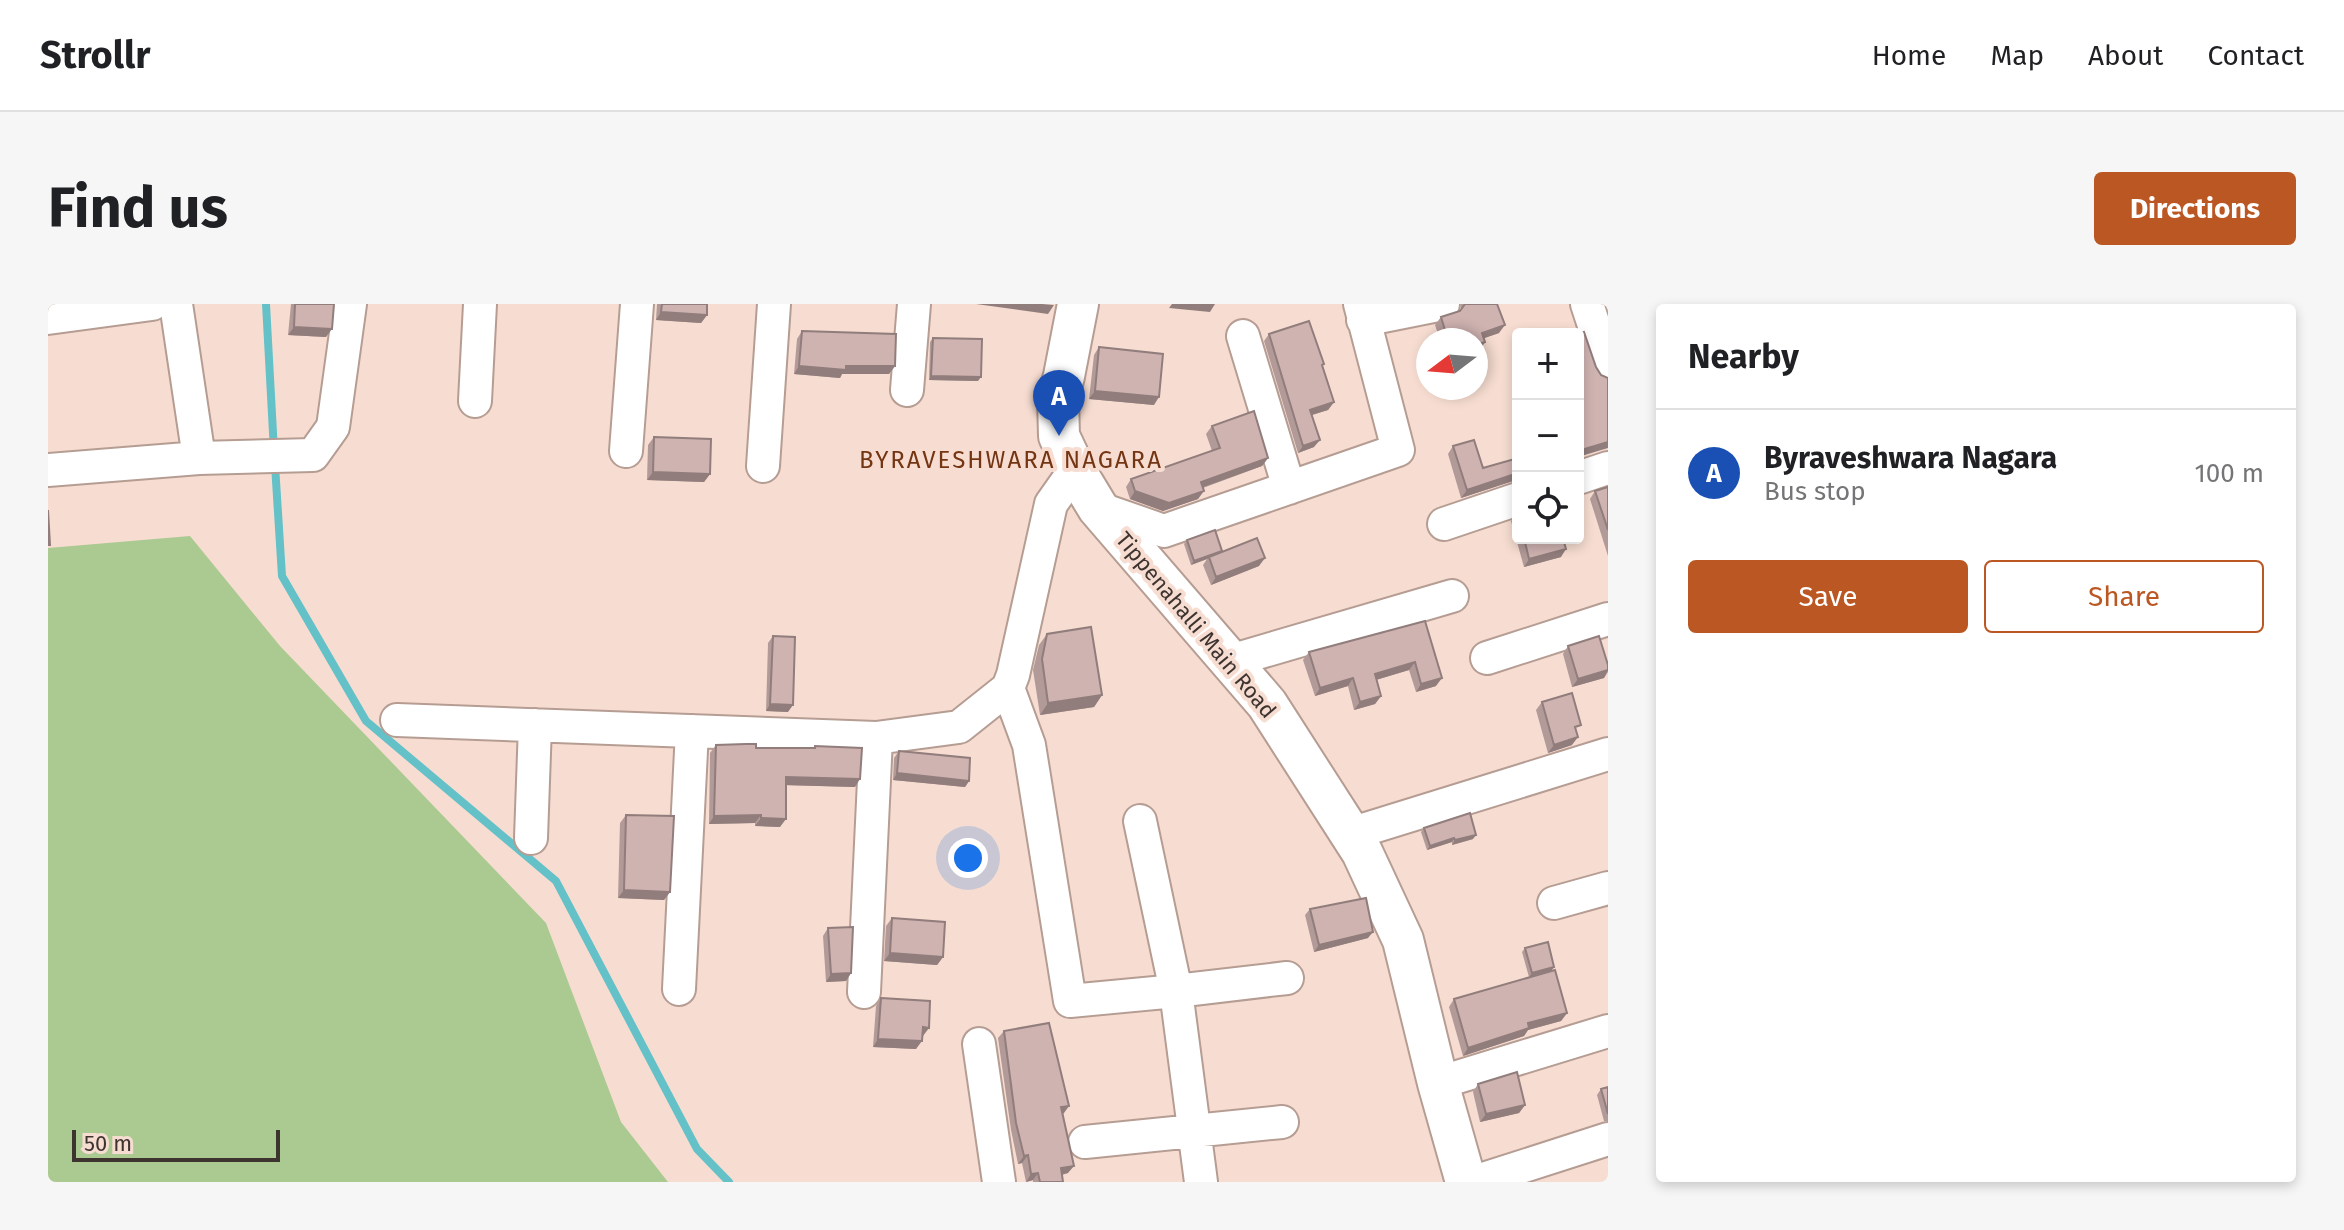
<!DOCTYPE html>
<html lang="en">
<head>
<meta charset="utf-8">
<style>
  body { margin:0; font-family:"Fira Sans",sans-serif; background:#f6f6f6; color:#202124 }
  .controls { position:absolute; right:24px; top:24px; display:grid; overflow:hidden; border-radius:8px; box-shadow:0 4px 12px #0003 }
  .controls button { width:72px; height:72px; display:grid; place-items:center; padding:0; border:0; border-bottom:2px solid #e0e0e0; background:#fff; color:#202124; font:40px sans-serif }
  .compass { position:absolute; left:1368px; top:24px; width:72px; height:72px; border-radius:50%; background:#fff; box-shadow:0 4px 12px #0003; rotate:254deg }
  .scale { position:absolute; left:24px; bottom:20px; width:208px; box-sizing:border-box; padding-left:8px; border:4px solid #3d332f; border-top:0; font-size:22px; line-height:28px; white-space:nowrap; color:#3d332f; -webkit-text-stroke:6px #f7ddd1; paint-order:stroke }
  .you { position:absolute; left:920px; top:554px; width:28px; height:28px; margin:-20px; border:6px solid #fff; border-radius:50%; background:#1a73e8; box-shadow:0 0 0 12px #1a73e833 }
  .badge { display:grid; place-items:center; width:52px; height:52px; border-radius:50%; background:#bb5722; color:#fff; font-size:26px; font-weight:700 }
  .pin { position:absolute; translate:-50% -66px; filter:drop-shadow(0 2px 4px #0008) }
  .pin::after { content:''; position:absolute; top:42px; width:28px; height:24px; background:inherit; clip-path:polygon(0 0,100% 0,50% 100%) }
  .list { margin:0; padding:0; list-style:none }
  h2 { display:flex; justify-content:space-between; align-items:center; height:104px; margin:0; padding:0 32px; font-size:34px }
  h2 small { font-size:26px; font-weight:400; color:#757577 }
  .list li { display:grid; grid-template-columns:52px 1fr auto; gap:24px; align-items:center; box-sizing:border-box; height:128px; padding:0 32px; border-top:2px solid #e0e0e0 }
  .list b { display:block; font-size:30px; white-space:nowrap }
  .list p { margin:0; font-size:26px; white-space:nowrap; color:#757577 }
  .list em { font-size:26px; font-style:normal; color:#757577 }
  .actions { display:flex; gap:16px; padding:24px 32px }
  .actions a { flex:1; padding:18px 0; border:2px solid #bb5722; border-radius:8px; text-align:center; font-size:28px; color:#bb5722 }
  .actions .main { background:#bb5722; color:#fff }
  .icon { flex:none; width:44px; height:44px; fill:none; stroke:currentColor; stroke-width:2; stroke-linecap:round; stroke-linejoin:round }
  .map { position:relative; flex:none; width:1560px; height:878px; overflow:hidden; border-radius:8px }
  header { display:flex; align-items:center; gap:48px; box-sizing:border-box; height:112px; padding:0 40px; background:#fff; border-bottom:2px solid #e0e0e0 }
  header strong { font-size:38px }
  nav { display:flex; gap:44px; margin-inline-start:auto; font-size:28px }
  .intro { display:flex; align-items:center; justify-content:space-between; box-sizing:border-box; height:192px; padding:0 48px }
  h1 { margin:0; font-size:56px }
  .button { padding:20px 36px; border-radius:8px; background:#bb5722; color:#fff; font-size:28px; font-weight:700 }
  main { display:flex; gap:48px; padding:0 48px }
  aside { flex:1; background:#fff; border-radius:8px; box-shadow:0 4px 12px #0003 }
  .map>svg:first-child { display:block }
  .green { fill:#aaca92 }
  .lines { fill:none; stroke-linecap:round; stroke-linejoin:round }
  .stream { stroke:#64c1c8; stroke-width:8 }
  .minor-casing { stroke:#b69d93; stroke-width:36 }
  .tertiary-casing { stroke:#b69d93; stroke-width:44 }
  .minor { stroke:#fff; stroke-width:32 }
  .tertiary { stroke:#fff; stroke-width:40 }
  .wall { fill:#b29a98 }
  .shaded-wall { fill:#917d7c }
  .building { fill:#cfb3b1; stroke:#917d7c; stroke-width:2 }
  .labels { text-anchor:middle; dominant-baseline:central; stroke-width:8; stroke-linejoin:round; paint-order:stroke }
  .street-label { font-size:22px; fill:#3d332f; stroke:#f7ddd1 }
  .neighbourhood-label { font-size:24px; letter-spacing:2px; fill:#743513; stroke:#f7ddd1 }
</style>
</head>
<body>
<header>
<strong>Strollr</strong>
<nav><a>Home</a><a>Map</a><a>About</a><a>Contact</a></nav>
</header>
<div class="intro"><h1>Find us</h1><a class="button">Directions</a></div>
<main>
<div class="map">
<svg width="1560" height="878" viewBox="0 0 1560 878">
  <rect width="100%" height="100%" fill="#f7ddd1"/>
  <path class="green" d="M142 232 232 342 498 619 573 818 620 878H0V244Z"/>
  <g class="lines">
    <path class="stream" d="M218 0 226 147
      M227 161 234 272 318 417 508 577 649 845 681 878"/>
    <g class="minor-casing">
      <path id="minor" d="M128 0 151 154
        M1539 0 1560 64
        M0 14 104 0
        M1315 16 1395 0
        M1195 32 1241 184
        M859 86 866 0
        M427 97 432 0
        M578 147 589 0
        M715 162 726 0
        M0 166 151 154 265 151 285 123 302 0
        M1530 174 1560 164
        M1050 204 1116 227 1350 146 1312 0
        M1396 220 1470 195
        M1439 354 1560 315
        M1182 357 1404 292
        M960 384 981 441 1022 697 1128 687 1239 674
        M349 416 828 434 911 423 960 384 965 371 1003 200 1027 166
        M1092 517 1128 687 1153 878
        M1302 530 1560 450
        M483 534 487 421
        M1506 599 1560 584
        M631 685 644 427
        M816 688 828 434
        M931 740 951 878
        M1390 779 1560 727
        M1037 838 1234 818
        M1426 878 1560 835"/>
    </g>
    <g class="tertiary-casing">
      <path id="tertiary" d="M1030 0 1016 72 1010 94 1011 132 1027 166 1050 204 1219 400 1314 548 1355 636 1390 779 1418 878"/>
    </g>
    <use href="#minor" class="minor"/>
    <use href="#tertiary" class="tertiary"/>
  </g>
  <path class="wall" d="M243 0H286L278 33 240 31Z
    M609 0H659V11L653 19 608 16Z
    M1413 0H1449L1451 29 1436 34 1432 46 1428 47V36H1392L1387 21 1393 13 1413 6Z
    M754 27 847 62 841 70H794L792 74 746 70 749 35Z
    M1221 30 1274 62 1286 98 1280 106 1264 111 1266 143 1250 149 1216 37Z
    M885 34 930 77 881 76 882 38Z
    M1051 43 1106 101 1041 95 1046 51Z
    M1164 122 1220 154 1214 162 1155 184 1150 195 1115 207 1082 195 1078 183 1083 175 1164 147 1158 130Z
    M606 133 662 170 656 178 599 176 600 141Z
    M1405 142 1435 164 1466 155V152L1470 146V177H1465L1413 194 1400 150Z
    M1560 183V252L1542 195 1547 187Z
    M1470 209V234H1515L1513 253 1476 263 1463 217Z
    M1139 236 1174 247 1211 262 1163 281 1155 261 1159 255 1143 261 1136 240Z
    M1377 317 1388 382 1368 388 1361 366 1328 376 1333 392 1327 400 1306 406 1300 382 1267 392 1255 356 1261 348Z
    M999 330 1054 391 1046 403 992 411 985 366 991 341Z
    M725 332 740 408 718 407 720 339Z
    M1520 342 1560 361V368L1556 374 1524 383 1515 350Z
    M1494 398 1524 441 1500 449 1488 406Z
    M668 441 708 444H766L767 442 807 483 738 481 732 523 707 522V519L661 520 662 449Z
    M851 447 921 477 917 483 845 476 846 454Z
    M578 511 622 588 616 596 570 594 572 519Z
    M1376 524 1425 535 1404 541V538L1379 546 1373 528Z
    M1262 605 1320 634 1266 648 1257 611Z
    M844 614 895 653 889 661 836 657 838 622Z
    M780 624 803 669 798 677 778 678 775 632Z
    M1477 644 1506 663 1503 667 1481 673 1474 648Z
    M833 694 875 732H874L868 745 825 743 828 702Z
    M1406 695 1519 709 1513 717 1480 726 1476 732 1415 752 1401 703Z
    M956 727 1016 809 1015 810 1020 869 1014 871 1015 878H985V876L978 878 974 859 970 860 963 826 950 734Z
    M1430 780 1477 801 1471 809 1432 818 1425 788Z
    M1560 783V817H1556L1549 791 1553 785Z"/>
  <path class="shaded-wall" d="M928 0H994L1006 1 1000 10Z
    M1124 0H1167L1162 8 1121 4Z
    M613 8 659 11 653 19 608 16Z
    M1457 21 1451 29 1428 37 1434 29Z
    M246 23 284 25 278 33 240 31Z
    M1437 38 1432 46 1428 47V41Z
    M751 62H847L841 70H794L792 74 746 70Z
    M883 72 933 73 930 77 881 76Z
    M1047 87 1111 93 1106 101 1041 95Z
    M1286 98 1280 106 1257 113 1262 106Z
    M1272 136 1266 143 1250 149 1255 142Z
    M1560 138V144L1530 153V147Z
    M1220 154 1214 162 1147 186 1153 178Z
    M605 168 662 170 656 178 599 176Z
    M1470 169V177H1465L1413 194 1419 186Z
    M1087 187H1156L1150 195 1115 207 1082 195Z
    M1518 245 1513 253 1476 263 1481 255Z
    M1174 247 1161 253 1159 255 1143 261 1146 257Z
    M1217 254 1211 262 1163 281 1168 273Z
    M1367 358 1361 366 1321 378 1327 370Z
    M1560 366 1556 374 1524 383 1530 375Z
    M1305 374 1300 382 1267 392 1272 384Z
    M1394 374 1388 382 1368 388 1373 380Z
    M1054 391 1046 403 992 411 1000 399Z
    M1333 392 1327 400 1306 406 1312 398Z
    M722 400 745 401 740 408 718 407Z
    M1530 433 1524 441 1500 449 1506 441Z
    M849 469 921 477 917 483 845 476Z
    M738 473 812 475 807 483 733 481Z
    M713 511 707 519 661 520 666 512Z
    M713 514 738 515 732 523 707 522Z
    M1428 531 1425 535 1404 541 1407 536Z
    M1406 534 1404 538 1379 546 1382 542Z
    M576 586 622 588 616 596 570 594Z
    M1325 628 1320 634 1266 648 1271 641Z
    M842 649 895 653 889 661 836 657Z
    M1506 663 1503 667 1481 673 1484 669Z
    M803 669 798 677 778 678 783 670Z
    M1519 709 1513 717 1480 726 1476 732 1415 752 1420 744 1480 719Z
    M875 723 881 724 875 732 869 731Z
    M830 735 874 737 868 745 825 743Z
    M1477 801 1471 809 1432 818 1438 810Z
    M1021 802 1016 809 1008 811 1013 803Z
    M980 851 974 859 970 860 976 852Z
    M1026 862 1020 869 1007 872 1013 864Z
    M990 869 985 876 978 878 983 870Z"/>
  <path class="building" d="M247 0H286L284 25 246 23Z
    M614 0H659V11L613 8Z
    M1417 0H1449L1457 21 1434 29 1437 38 1428 41V36H1400L1393 13 1412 7Z
    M1261 17 1276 60 1274 61 1286 98 1262 106 1272 136 1255 142 1221 30Z
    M754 27 848 30 847 62H798V66L751 62Z
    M1536 28 1548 63 1553 71 1560 74V138L1530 147 1529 30Z
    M885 34 934 35 933 73 883 72Z
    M1051 43 1115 50 1111 93 1047 87Z
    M1206 107 1220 154 1153 178 1156 187 1121 199 1087 187 1083 175 1172 144 1164 122Z
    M606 133 663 135 662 170 605 168Z
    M1426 136 1435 164 1470 154V169L1419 186 1405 142Z
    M1560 183V226L1547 187Z
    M0 206 2 241H0Z
    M1167 226 1174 247 1146 257 1139 236Z
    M1209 234 1217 254 1168 273 1161 253Z
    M1476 234H1515L1518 245 1481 255Z
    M1377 317 1394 374 1373 380 1367 358 1327 370 1333 392 1312 398 1305 374 1272 384 1261 348Z
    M1043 323 1054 391 1000 399 994 355 999 330Z
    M725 332 747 333 745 401 722 400Z
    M1551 332 1560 361V366L1530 375 1520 342Z
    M1524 389 1533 421 1527 423 1530 433 1506 441 1494 398Z
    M698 440H708V444H767V442L814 444 812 475 738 473V515L713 514V511L666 512 668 441Z
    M851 447 922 454 921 477 849 469Z
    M1422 509 1428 531 1407 536 1406 534 1382 542 1376 524Z
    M578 511 626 512 622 588 576 586Z
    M1318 594 1325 628 1271 641 1262 605Z
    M844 614 897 618 895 653 842 649Z
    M805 623 803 669 783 670 780 624Z
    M1500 638 1506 663 1484 669 1477 644Z
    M1507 666 1519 709 1480 719 1481 724 1420 744 1406 695Z
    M833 694 882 697 881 724 875 723 874 737 830 735Z
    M1001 719 1021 802 1013 803 1026 862 1013 864 1015 878H992L990 869 983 870 980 851 976 852 968 819 956 727Z
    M1469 768 1477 801 1438 810 1430 780Z
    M1560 783V810L1553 785Z"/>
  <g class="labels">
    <g class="street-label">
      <text transform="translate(1148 321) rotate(50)">Tippenahalli Main Road</text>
    </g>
    <g class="neighbourhood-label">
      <text x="963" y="156">BYRAVESHWARA NAGARA</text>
    </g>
  </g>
</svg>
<div class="controls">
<button>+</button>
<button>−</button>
<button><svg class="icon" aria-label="locate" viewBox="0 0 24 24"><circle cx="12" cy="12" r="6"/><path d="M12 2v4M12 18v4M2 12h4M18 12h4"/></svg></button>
</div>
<svg class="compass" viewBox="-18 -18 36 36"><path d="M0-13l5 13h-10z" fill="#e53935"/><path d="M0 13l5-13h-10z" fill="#757577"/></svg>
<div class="scale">50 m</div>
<div class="you"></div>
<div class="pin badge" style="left:1011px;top:132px;background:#1a4fb4">A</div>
</div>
<aside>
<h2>Nearby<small></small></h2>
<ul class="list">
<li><span class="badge" style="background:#1a4fb4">A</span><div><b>Byraveshwara Nagara</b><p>Bus stop</p></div><em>100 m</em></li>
</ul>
<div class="actions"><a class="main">Save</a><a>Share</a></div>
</aside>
</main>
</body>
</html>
